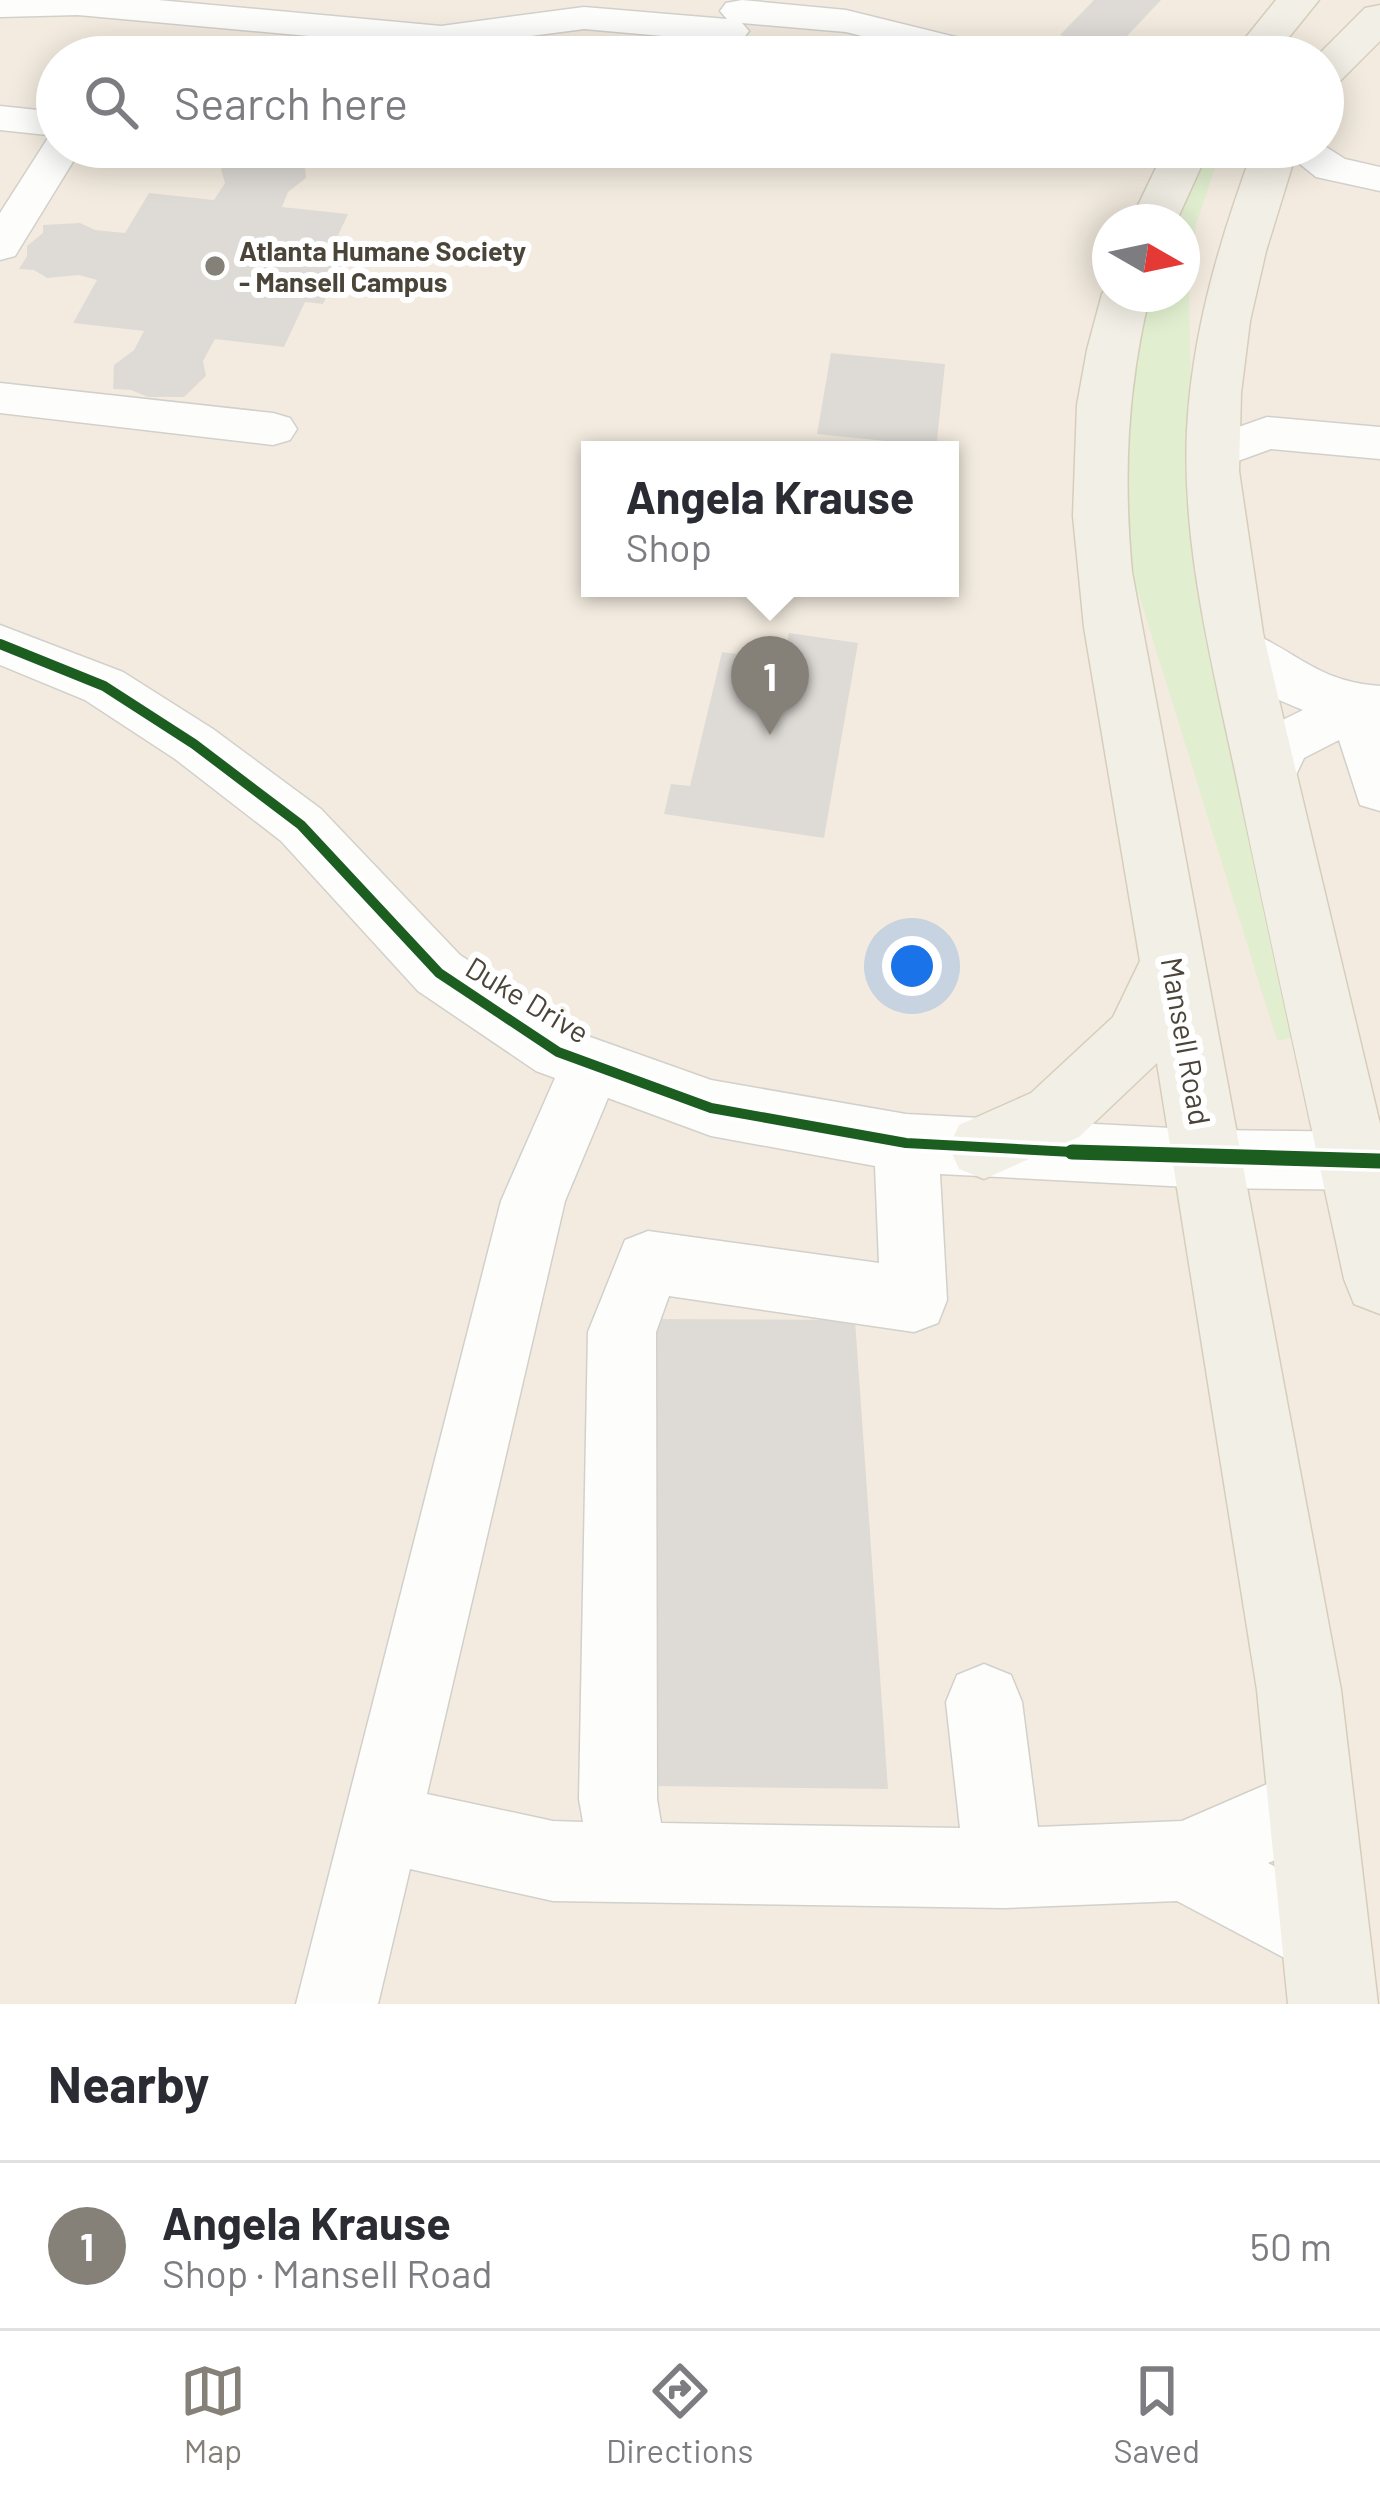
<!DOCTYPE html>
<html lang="en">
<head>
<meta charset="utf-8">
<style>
  body { margin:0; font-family:Barlow,sans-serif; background:#f2f2f3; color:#2b2b33 }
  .compass { position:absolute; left:1092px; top:204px; width:108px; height:108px; border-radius:50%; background:#fff; box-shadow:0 6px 30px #0003; rotate:99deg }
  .you { position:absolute; left:912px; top:966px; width:42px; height:42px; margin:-30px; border:9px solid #fff; border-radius:50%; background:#1a73e8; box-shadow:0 0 0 18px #1a73e833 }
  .badge { display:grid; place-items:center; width:78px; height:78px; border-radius:50%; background:#868178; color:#fff; font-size:39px; font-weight:700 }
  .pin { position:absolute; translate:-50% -99px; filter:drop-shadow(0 3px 6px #0008) }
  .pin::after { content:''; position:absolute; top:63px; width:42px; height:36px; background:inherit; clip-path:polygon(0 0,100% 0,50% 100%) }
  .popup { position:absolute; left:581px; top:441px; width:378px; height:156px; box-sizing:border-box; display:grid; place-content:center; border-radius:0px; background:#fff; filter:drop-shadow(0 3px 9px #0005); font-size:39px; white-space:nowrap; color:#7c7c81 }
  .popup b { font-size:45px; color:#2b2b33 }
  .popup::after { content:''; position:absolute; left:50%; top:100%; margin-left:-24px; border:24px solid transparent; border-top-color:#fff }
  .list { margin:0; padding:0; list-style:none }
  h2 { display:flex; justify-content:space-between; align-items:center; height:156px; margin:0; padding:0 48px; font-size:51px }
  h2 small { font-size:39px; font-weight:400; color:#7c7c81 }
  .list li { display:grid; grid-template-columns:78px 1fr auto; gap:36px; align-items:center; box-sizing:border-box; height:168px; padding:0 48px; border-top:3px solid #e1e1e2 }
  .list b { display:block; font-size:45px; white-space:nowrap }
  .list p { margin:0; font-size:39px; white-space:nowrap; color:#7c7c81 }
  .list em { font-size:39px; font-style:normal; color:#7c7c81 }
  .icon { flex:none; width:66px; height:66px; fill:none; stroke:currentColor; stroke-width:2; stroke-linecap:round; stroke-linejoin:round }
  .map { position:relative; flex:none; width:1380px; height:2004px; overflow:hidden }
  .search { position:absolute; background:#fff; box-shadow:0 6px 30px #0003; left:36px; right:36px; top:36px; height:132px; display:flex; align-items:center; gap:30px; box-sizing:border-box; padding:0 42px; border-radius:66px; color:#7c7c81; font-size:45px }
  .sheet { height:324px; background:#fff }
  nav { display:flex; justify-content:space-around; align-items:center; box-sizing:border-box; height:168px; border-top:3px solid #e1e1e2; background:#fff; font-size:33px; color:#7c7c81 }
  nav a { display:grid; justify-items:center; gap:6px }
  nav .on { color:#868178 }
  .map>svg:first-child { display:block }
  .commercial { fill:#f3ebdf; fill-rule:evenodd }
  .green { fill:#e1eecf }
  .building { fill:#dedbd6 }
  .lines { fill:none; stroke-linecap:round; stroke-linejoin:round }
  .minor-casing { stroke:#d2d0cb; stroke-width:3 }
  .major-casing { stroke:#d6cebb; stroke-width:3 }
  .minor { fill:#fdfdfc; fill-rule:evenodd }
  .major { fill:#f2efe6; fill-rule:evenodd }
  .cycleway-far1-casing { stroke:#fff; stroke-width:18 }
  .cycleway-casing { stroke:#fff; stroke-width:22 }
  .cycleway-far1 { stroke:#1b5e20; stroke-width:10 }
  .cycleway { stroke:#1b5e20; stroke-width:15 }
  .poi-dot { fill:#868178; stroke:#fff; stroke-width:4.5 }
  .labels { text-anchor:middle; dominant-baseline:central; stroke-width:12; stroke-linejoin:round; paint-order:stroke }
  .far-poi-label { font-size:27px; font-weight:bold; fill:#4b4439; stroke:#fff; text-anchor:start }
  .street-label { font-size:30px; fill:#4b4439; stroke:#fff }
</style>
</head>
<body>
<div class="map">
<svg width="1380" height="2004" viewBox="0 0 1380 2004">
  <rect width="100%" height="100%" fill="#f4f2ee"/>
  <path class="commercial" d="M0 0H1380V2004H0ZM57 57H1323V147H57ZM1110 222H1182V294H1110ZM590 450H950V588H590Z"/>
  <path class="green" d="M1204 156 1214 157 1215 168 1196 224 1189 295 1191 407 1297 1036 1278 1041 1270 1018 1132 572C1118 473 1130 391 1146 294H1182V222H1171Z"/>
  <path class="building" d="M1094 0H1161L1112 52 1060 35Z
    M240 152 304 160 306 178 288 192 282 207 348 214 329 255 345 257 323 304 305 302 284 347 215 339 203 361 206 376 184 397H148L131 390 113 389 114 365 134 350 144 331 73 323 97 280 79 275 47 278 34 270 19 269 27 256V246L43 233V225L80 223 95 230 125 233 149 193 214 200 225 183 221 169Z
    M831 353 945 364 936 450H894L895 442 817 434Z
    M789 633 858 643 824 838 664 814 671 784 690 786 722 652 783 660Z
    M652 1319 855 1320 888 1789 653 1786Z"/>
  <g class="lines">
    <g class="minor-casing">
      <path id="minor" d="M0 0H158L441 26 584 7 727 19 720 11 726 3 742 0 846 10 1004 49 1009 57H944L846 32 742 23 749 31 743 39 730 42 584 29 441 48 78 15 0 17Z
        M1126 43 1140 47 1145 55 1105 57 1112 47Z
        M0 106 57 112V136L0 130Z
        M57 136V147H82L15 256 0 260V213L48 138Z
        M1323 145 1345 159 1380 167V191L1316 177 1279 147Z
        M0 383 273 413 290 418 297 429 290 440 273 445 0 413Z
        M1267 417 1380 427V459L1271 449 1213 470 1196 466 1189 454 1196 442Z
        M0 625 123 672 213 729 321 809 460 955 579 1033 711 1080 906 1114 1208 1130 1380 1132V1190L1208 1188 940 1174 947 1300 938 1323 914 1332 669 1296 656 1332 657 1799 661 1823 960 1828 946 1702 957 1675 984 1664 1011 1675 1022 1702 1038 1827 1182 1821 1311 1765 1339 1776 1350 1804 1339 1832 1268 1863 1355 1910 1367 1939 1355 1968 1326 1980 1177 1901 1004 1908 553 1901 410 1869 378 2004H296L501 1201 555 1078 536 1071 418 991 281 841 175 759 85 700 0 665ZM608 1098 711 1136 875 1166 879 1263 648 1231 625 1240 588 1332 579 1799 583 1822 553 1821 427 1794 565 1201Z
        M1237 628C1293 645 1310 681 1380 686V811L1360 805 1339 740 1304 758 1286 796 1267 803 1248 796 1240 781 1264 729 1303 710C1270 697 1229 679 1211 647L1219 633Z"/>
    </g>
    <g class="major-casing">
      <path id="major" d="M1276 0H1319L1273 57H1230Z
        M1380 5V41L1338 83 1323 87V57H1316L1365 8Z
        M1166 147H1210L1176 222H1130Z
        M1254 147H1298L1266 251 1250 321 1241 393 1239 471 1263 633 1380 1124V1314L1354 1304 1344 1279C1308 1110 1270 941 1235 771 1211 659 1182 545 1187 430 1192 332 1220 238 1254 147Z
        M1110 283V294H1150C1127 388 1123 476 1132 572L1341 1690 1378 2004H1288L1257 1690 1157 1063 1079 1137 984 1179 959 1169 949 1147 959 1125 1031 1093 1113 1017 1140 961 1084 627 1073 516 1077 405 1087 350 1102 294Z"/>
    </g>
    <use href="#minor" class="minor"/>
    <use href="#major" class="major"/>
    <g class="cycleway-far1-casing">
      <path id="cycleway-far1" d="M0 644 104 686 194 744 301 825 439 973 558 1052 711 1108 906 1143 1128 1155"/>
    </g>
    <g class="cycleway-casing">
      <path id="cycleway" d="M1072 1152 1380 1161"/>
    </g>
    <use href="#cycleway-far1" class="cycleway-far1"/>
    <use href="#cycleway" class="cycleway"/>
  </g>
  <circle class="poi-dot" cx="215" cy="266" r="12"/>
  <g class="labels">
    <g class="far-poi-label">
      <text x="239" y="250">Atlanta Humane Society<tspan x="239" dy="31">- Mansell Campus</tspan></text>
    </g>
    <g class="street-label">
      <text transform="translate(528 999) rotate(31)">Duke Drive</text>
      <text transform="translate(1187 1041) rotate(80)">Mansell Road</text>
    </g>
  </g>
</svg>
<svg class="compass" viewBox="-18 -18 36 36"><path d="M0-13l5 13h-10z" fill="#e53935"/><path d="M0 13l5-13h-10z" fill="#7c7c81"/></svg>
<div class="you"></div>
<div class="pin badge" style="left:770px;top:735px">1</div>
<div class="popup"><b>Angela Krause</b>Shop</div>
<div class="search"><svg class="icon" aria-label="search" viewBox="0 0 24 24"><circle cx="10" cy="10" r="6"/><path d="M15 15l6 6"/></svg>Search here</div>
</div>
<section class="sheet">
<h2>Nearby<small></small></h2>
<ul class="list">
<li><span class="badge">1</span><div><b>Angela Krause</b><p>Shop · Mansell Road</p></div><em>50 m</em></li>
</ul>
</section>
<nav>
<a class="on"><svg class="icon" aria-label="map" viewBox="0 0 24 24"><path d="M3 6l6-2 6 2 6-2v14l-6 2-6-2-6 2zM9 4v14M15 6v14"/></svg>Map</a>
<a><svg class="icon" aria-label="directions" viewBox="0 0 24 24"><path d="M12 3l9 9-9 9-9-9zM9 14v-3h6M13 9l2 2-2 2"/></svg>Directions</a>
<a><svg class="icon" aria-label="saved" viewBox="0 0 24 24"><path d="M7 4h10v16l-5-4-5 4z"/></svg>Saved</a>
</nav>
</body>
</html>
